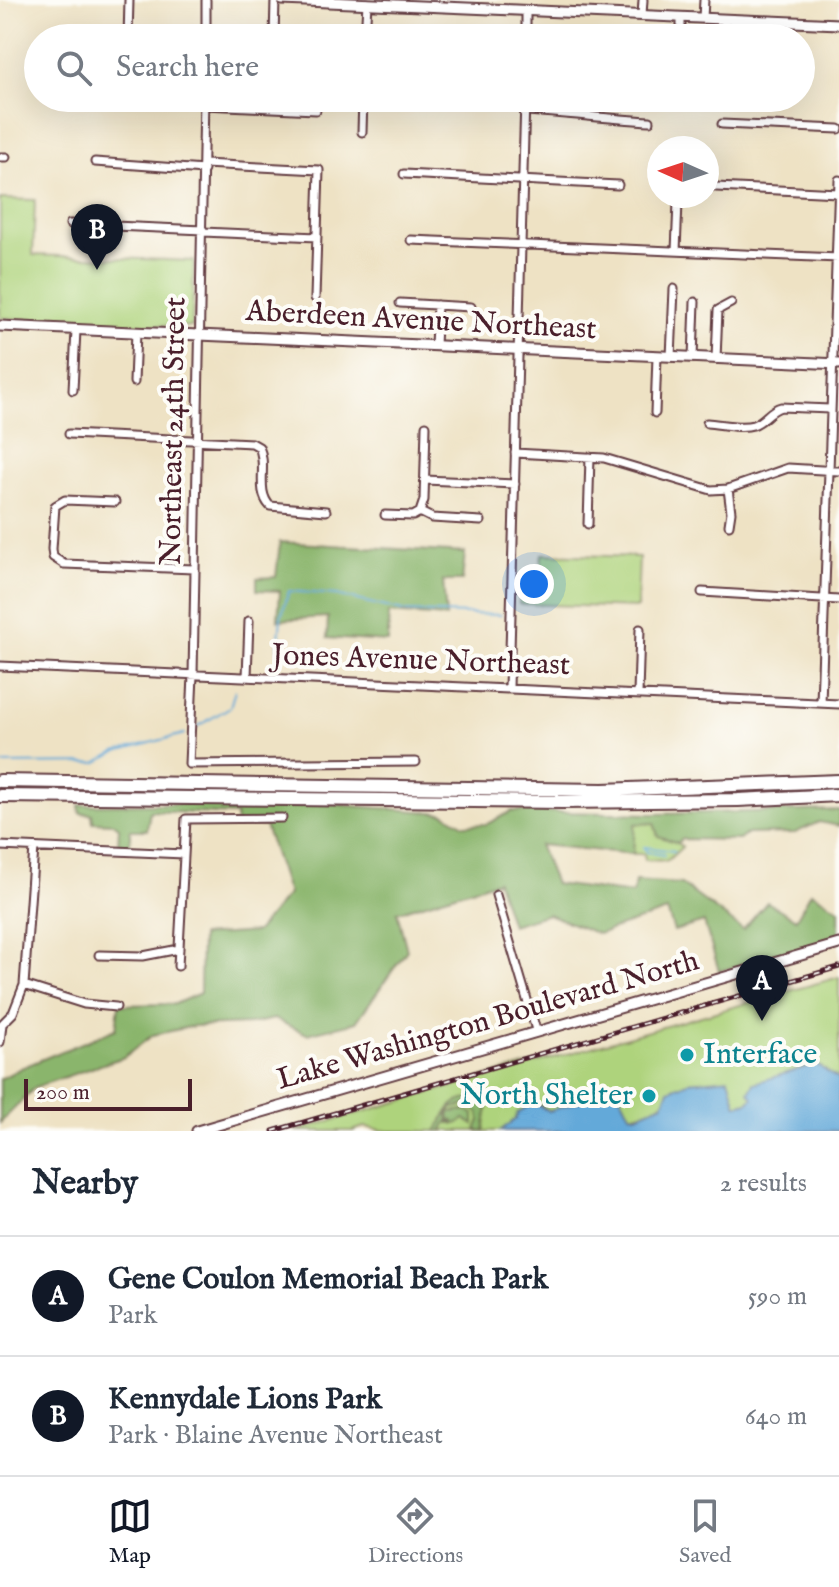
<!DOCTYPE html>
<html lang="en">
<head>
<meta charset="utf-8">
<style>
  body { margin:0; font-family:"IM FELL English",serif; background:#f6f6f7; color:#1f2937 }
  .compass { position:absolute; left:647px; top:136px; width:72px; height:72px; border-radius:50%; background:#fff; box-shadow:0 8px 32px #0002; rotate:273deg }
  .scale { position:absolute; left:24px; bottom:20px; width:168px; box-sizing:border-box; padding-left:8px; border:4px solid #4a1f2b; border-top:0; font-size:22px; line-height:28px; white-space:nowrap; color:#4a1f2b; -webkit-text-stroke:6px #fdfcf7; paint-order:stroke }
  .you { position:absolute; left:534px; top:584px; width:28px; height:28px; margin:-20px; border:6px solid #fff; border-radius:50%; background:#1a73e8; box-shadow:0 0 0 12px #1a73e833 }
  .badge { display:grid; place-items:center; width:52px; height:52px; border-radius:50%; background:#111827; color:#fff; font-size:26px; font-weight:700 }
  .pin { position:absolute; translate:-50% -66px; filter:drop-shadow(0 2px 4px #0008) }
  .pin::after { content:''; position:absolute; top:42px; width:28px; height:24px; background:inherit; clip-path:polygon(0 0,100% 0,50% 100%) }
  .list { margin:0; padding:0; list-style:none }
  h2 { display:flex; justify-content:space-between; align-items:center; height:104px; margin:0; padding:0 32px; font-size:34px }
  h2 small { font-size:26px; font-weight:400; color:#747a83 }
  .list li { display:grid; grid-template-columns:52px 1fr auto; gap:24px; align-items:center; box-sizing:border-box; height:120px; padding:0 32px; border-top:2px solid #e0e1e3 }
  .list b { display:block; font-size:30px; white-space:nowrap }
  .list p { margin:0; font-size:26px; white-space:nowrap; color:#747a83 }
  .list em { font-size:26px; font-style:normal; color:#747a83 }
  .icon { flex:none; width:44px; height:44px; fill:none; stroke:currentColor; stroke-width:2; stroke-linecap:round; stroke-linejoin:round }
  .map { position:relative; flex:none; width:839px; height:1131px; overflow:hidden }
  .search { position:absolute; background:#fff; box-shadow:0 8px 32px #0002; left:24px; right:24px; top:24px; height:88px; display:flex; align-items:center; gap:20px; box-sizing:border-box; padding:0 28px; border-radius:44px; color:#747a83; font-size:30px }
  .sheet { height:344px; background:#fff }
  nav { display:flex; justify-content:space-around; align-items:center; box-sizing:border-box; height:112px; border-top:2px solid #e0e1e3; background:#fff; font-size:22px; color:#747a83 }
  nav a { display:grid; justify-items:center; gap:4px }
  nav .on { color:#111827 }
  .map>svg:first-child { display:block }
  .green { fill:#aed37c; stroke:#7c7954; stroke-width:2 }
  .forest { fill:#8ab56c; stroke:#6a6a4c; stroke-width:2 }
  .water { fill:#63a9d9; stroke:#566482; stroke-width:2 }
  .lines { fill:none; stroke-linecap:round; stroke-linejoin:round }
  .stream { stroke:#63a9d9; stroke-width:2 }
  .street-casing { stroke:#633c42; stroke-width:11 }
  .secondary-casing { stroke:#633c42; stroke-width:13 }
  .highway-casing { stroke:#633c42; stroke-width:16 }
  .street { stroke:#fff; stroke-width:7 }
  .secondary { stroke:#fff; stroke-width:9 }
  .highway { stroke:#fff; stroke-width:12 }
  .rail-casing { stroke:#4a1f2b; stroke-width:5 }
  .rail { stroke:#fdfcf7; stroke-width:2; stroke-dasharray:6; stroke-linecap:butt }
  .culture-dot { fill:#0f9aa8; stroke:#fdfcf7; stroke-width:3 }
  .labels { text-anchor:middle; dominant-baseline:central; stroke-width:8; stroke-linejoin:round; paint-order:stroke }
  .street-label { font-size:30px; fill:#4a1f2b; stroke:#fdfcf7 }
  .culture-label { font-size:30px; fill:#0d838f; stroke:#fdfcf7; text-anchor:start }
</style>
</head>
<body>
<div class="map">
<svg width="839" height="1131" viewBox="0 0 839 1131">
  <rect width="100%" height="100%" fill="#fdfcf7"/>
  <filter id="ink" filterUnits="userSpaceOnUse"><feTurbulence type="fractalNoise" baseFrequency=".0125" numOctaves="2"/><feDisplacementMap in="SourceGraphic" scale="16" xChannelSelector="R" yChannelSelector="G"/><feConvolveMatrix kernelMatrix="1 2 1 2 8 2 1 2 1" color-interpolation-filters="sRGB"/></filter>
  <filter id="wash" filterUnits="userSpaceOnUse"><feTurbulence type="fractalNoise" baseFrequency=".006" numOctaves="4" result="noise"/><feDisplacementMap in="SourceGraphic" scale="32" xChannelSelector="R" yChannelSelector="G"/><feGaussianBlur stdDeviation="1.8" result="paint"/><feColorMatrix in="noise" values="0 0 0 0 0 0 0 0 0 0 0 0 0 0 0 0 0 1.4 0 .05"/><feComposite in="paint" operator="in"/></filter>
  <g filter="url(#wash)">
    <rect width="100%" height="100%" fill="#eee2c4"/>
    <path class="green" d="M0 199 35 200 33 255 194 261 192 327 0 318Z
      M542 554 639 557 637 608 519 604 521 576H534L541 568Z
      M654 823 658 836 675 840 682 847 667 861 645 860 644 854H633L634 824Z
      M839 977V1080L816 1064 748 1102 736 1105 725 1080 688 1082 655 1109 630 1115 621 1096 611 1091 549 1111 540 1104 500 1131H388L364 1127 353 1131H295Z"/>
    <path class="forest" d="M280 542 465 553 462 581H443L446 617 389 613 388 642 327 638 328 617 278 620 280 591 257 590V578L276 577Z
      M302 802 444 813 464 825 487 824 512 811 653 814 839 810V826L819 822 795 833 747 834 739 840 682 839 678 843 658 836 654 823 635 824 633 854 539 845 555 884 633 894 635 881 681 884 743 930 767 902 796 919 811 892 839 909V939L719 971 704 922 674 931 667 911 598 934 548 914 511 925 497 881 397 912 407 950 356 1022 307 1034 274 1019 250 1024 194 1026 153 1035 124 1057 35 1087 0 1123V1079L21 1068 116 1029 119 1005 175 1004 200 993 201 936 256 932 288 894 265 826H236V815L150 811 147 830H130V846H118L119 827 113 823 93 822 92 814 80 813 79 805Z
      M481 1098 488 1108 484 1131 476 1130 480 1120 479 1113 469 1105 452 1108 448 1114 449 1121 455 1122 449 1119 450 1112 467 1110 474 1114V1125L464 1119C458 1124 455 1126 447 1122L442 1131H436C452 1107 446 1100 481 1098Z"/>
    <path class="water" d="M816 1064 839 1080V1131H500L516 1119 517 1113C530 1104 535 1102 549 1111L611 1091 621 1096 630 1114 637 1115 663 1104 669 1090 688 1082 729 1078 737 1105 748 1102 753 1098 749 1092 754 1083Z"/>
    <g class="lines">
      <path class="stream" d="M278 652 281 617 289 591 336 595 407 612 501 615
        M197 727 230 707 235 690
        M0 764 96 763 116 752 184 734
        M664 855 647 852 644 847 674 851"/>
    </g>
  </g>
  <g filter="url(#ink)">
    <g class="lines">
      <g class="street-casing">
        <path id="street" d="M642 15 643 0
          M703 18 704 0
          M128 38 129 0
          M206 38V0
          M274 38 275 0
          M365 38 367 3
          M526 38V11
          M681 38V17
          M724 38 725 19
          M137 98 204 101
          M204 98 193 675 189 764 416 762
          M204 105 316 110
          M525 111C567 113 608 119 650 121
          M722 124 839 129
          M362 132 363 98
          M0 157H6
          M95 162 204 170
          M204 164 319 170 315 298
          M404 174 618 185
          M716 187 838 193
          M70 224 203 230
          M203 232 317 237
          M411 240 839 258
          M676 251 678 202
          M400 303 471 307
          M435 345 437 305
          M671 357 674 289
          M693 358 695 302
          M716 359 718 310 731 303
          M134 382 136 332
          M73 390 76 330
          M655 413 657 356
          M707 423C721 424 741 429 753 425 765 421 769 410 781 407L830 409
          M69 434 252 443 259 447C268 466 255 490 270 506L326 511
          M515 453 604 458 711 490 728 489 788 468 839 471
          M425 480 515 484
          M728 489 731 512 729 525
          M115 502 65 500 55 506 52 549 53 557 64 564 194 569
          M420 512 424 500 426 426
          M385 515 413 516 420 512 432 518 481 521
          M588 524 590 457
          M702 592 839 600
          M0 666 839 704
          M247 677 249 621
          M509 688 525 98
          M638 694 640 629
          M821 703 839 180
          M0 846 184 854
          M496 895 536 1030
          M99 955 143 956 179 949
          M178 966 186 819 282 818
          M24 985 84 1004 116 1007
          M0 1042 2 1024 13 1013 24 985 34 848"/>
      </g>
      <g class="secondary-casing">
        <path id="secondary" d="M282 0 839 24
          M0 326 839 364
          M197 1131 839 944"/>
      </g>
      <g class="highway-casing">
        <path id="highway" d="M0 781 603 790 839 781
          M0 796 563 802 738 800 839 795"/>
      </g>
      <use href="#street" class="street"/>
      <use href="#secondary" class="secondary"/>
      <use href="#highway" class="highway"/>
      <g class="rail-casing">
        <path id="rail" d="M273 1131 839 967"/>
      </g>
      <use href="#rail" class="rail"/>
    </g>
  </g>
  <g class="culture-dot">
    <circle cx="687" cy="1055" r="8"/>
    <circle cx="649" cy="1096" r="8"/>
  </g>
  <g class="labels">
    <g class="street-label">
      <text transform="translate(421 321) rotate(3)">Aberdeen Avenue Northeast</text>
      <text transform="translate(174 431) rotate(-89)">Northeast 24th Street</text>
      <text transform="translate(421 661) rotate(2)">Jones Avenue Northeast</text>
      <text transform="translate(488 1021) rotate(-16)">Lake Washington Boulevard North</text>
    </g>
    <g class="culture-label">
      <text x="703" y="1055">Interface</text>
      <text x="633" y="1096" text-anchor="end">North Shelter</text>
    </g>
  </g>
</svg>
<svg class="compass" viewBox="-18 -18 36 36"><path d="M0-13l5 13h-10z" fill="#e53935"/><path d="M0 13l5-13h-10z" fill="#747a83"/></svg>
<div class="scale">200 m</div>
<div class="you"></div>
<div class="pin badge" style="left:762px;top:1021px">A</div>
<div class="pin badge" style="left:97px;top:270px">B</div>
<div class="search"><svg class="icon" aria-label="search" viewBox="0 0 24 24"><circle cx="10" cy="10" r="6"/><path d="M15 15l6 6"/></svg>Search here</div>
</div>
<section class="sheet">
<h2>Nearby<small>2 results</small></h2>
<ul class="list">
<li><span class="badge">A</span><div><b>Gene Coulon Memorial Beach Park</b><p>Park</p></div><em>590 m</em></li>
<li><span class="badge">B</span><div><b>Kennydale Lions Park</b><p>Park · Blaine Avenue Northeast</p></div><em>640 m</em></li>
</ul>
</section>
<nav>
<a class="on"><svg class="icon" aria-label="map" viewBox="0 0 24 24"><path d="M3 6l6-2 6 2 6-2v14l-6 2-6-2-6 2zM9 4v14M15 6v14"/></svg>Map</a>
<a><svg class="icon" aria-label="directions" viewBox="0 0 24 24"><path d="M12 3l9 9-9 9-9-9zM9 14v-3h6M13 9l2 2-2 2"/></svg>Directions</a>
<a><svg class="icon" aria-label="saved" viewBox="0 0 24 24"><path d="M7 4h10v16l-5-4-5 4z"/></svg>Saved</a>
</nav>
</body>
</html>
